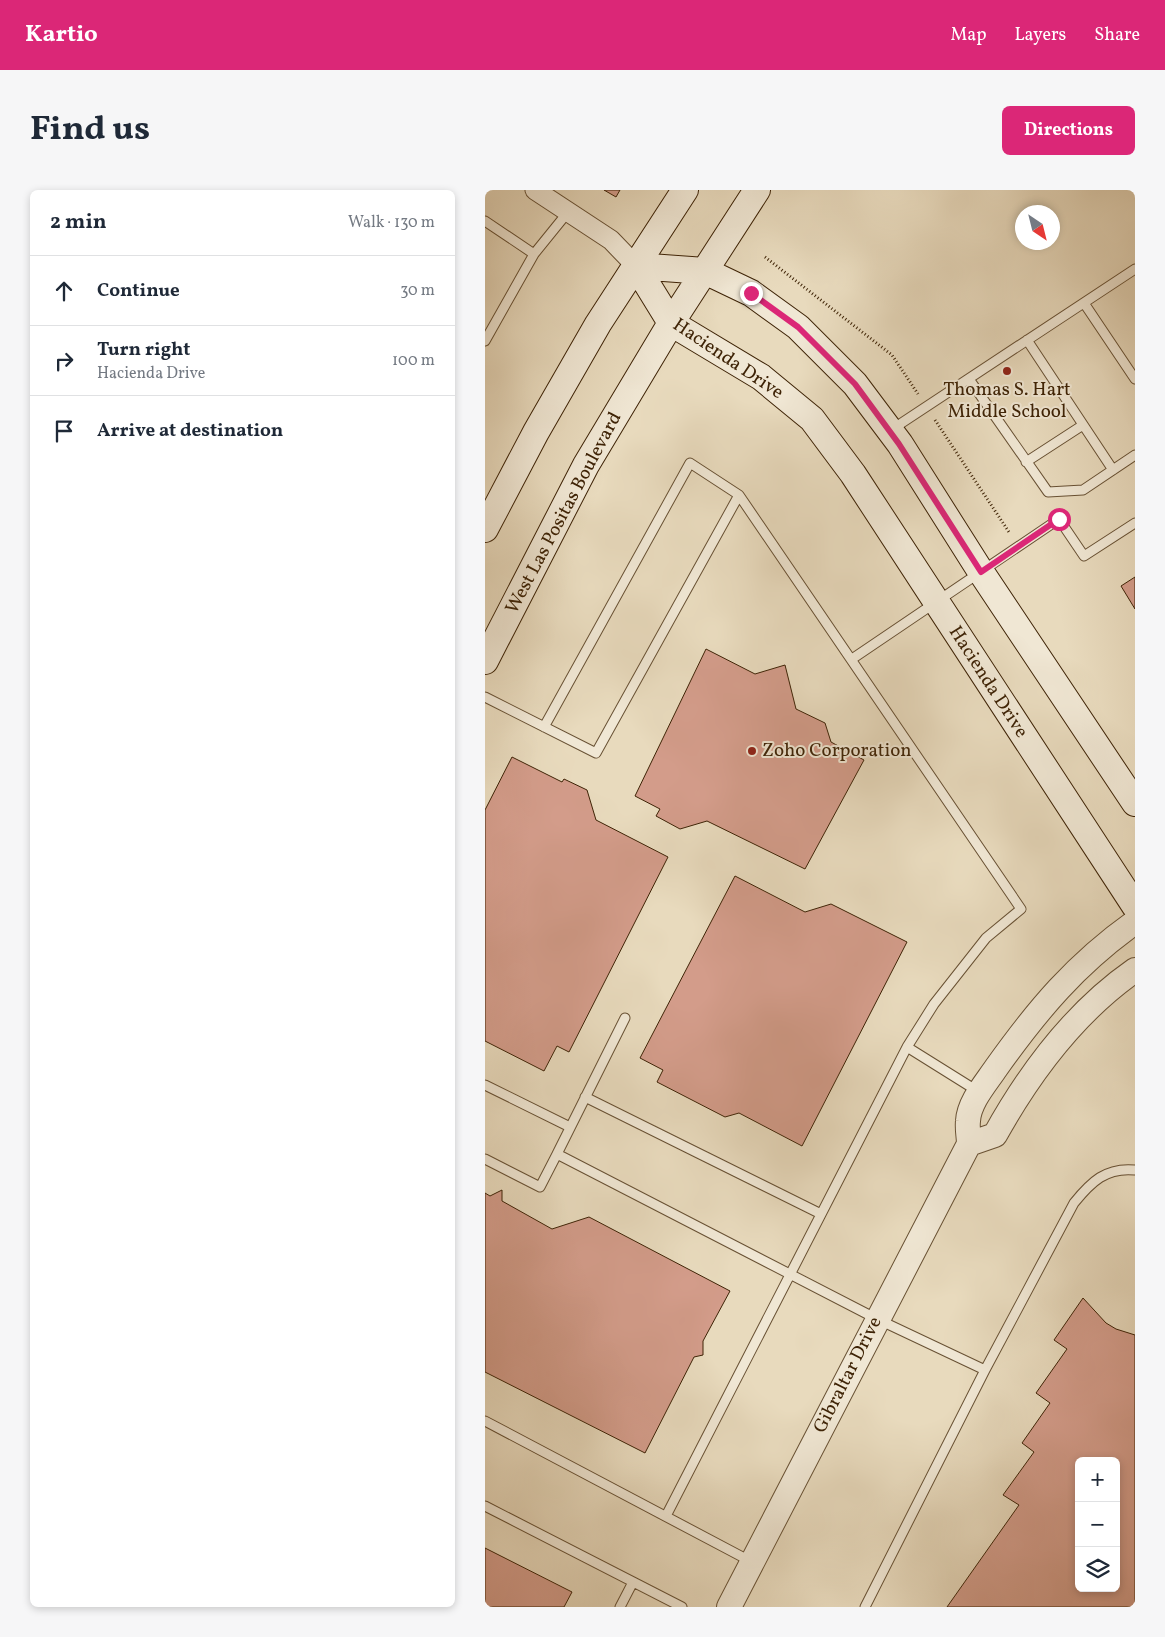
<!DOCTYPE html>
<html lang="en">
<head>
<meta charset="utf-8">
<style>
  body { margin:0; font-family:Vollkorn,serif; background:#f6f6f7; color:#1f2937 }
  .controls { position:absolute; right:15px; bottom:15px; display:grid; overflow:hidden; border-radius:8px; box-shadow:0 2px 8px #0003 }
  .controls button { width:45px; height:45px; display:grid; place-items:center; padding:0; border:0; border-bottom:1px solid #e0e1e3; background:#fff; color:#1f2937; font:25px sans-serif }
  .compass { position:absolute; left:530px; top:15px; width:45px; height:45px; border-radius:50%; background:#fff; box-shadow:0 2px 8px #0003; rotate:145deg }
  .stop { position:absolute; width:15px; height:15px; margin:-11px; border:4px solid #db2777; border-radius:50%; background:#fff }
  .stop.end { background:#db2777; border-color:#fff; box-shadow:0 1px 5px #0008 }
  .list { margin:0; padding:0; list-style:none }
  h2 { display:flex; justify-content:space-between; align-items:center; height:65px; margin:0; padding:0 20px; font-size:21px }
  h2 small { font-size:16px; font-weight:400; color:#747a83 }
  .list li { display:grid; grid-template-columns:32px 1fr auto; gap:15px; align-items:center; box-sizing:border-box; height:70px; padding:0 20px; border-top:1px solid #e0e1e3 }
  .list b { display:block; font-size:19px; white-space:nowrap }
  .list p { margin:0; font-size:16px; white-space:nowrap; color:#747a83 }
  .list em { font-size:16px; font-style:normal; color:#747a83 }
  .icon { flex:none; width:28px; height:28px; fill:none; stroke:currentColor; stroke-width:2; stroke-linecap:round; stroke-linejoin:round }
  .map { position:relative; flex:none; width:650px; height:1417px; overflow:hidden; border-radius:8px }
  header { display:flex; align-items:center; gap:30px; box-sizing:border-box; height:70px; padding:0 25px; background:#db2777; color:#fff }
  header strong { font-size:24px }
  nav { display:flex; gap:28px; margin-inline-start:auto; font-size:18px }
  .intro { display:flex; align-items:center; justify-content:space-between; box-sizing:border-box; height:120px; padding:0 30px }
  h1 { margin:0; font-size:35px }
  .button { padding:12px 22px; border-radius:8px; background:#db2777; color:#fff; font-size:18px; font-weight:700 }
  main { display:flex; gap:30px; padding:0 30px }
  aside { flex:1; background:#fff; border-radius:8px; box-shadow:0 2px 8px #0003 }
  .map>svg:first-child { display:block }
  .building { fill:#d39c8a; stroke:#3e2306; fill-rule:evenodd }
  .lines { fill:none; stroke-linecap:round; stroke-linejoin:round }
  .service-casing { stroke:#685134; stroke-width:11 }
  .minor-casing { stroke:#685134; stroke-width:21 }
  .tertiary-casing { stroke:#685134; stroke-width:26 }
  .secondary-casing { stroke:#3e2306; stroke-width:28 }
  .path { stroke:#3e2306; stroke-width:3; stroke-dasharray:1 2.5; stroke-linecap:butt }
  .service { stroke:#f0e7d4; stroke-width:9 }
  .minor { stroke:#f0e7d4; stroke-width:19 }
  .tertiary { stroke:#f0e7d4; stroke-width:24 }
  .secondary { stroke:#f0e7d4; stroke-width:26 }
  .route { stroke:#db2777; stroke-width:6 }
  .poi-dot { fill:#8f2418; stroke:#f0e7d4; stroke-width:2 }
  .labels { text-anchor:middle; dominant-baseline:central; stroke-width:4; stroke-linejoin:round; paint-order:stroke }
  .street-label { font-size:19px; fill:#3e2306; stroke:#f0e7d4 }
  .poi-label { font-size:19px; fill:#3e2306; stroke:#f0e7d4 }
</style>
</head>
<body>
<header>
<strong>Kartio</strong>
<nav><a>Map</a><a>Layers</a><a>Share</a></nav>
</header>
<div class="intro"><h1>Find us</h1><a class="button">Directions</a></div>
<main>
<aside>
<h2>2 min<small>Walk · 130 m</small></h2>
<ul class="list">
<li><svg class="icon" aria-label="ahead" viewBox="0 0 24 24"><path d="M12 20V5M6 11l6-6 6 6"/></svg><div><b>Continue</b></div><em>30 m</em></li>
<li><svg class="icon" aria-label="right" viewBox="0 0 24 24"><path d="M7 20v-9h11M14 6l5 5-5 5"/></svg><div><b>Turn right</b><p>Hacienda Drive</p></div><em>100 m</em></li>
<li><svg class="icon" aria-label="arrive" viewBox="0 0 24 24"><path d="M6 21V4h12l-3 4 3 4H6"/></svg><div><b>Arrive at destination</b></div></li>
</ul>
</aside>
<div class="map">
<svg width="650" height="1417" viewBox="0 0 650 1417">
  <rect width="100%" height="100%" fill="#e8dabd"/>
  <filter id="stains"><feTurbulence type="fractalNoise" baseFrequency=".004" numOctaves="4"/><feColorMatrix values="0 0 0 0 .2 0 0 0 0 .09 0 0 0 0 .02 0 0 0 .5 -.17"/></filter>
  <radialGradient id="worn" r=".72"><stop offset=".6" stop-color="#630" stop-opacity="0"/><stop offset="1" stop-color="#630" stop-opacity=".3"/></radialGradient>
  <path class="building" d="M119 0H135L131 7Z
    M650 387V419L636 396Z
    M221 459 270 484 300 475 311 519 340 533 346 552 379 570 320 679 222 631 195 639 171 626 175 619 150 606Z
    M27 567 77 592 79 589 102 600 111 630 183 667 84 862 72 856 59 881 0 851V620Z
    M250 686 320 722 346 714 422 752 317 956 254 923 240 927 172 892 178 880 155 868Z
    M17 1000V1011L67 1039 104 1027 245 1101 218 1151V1165L209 1167 160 1263 0 1182V1003L5 1006Z
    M598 1108 621 1133 631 1139 650 1145V1417H462L534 1315 518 1305 549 1262 537 1253 565 1213 551 1203 582 1159 569 1150ZM594 1271H631V1398H594Z
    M0 1358 87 1402 79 1417H0Z"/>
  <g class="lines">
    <g class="service-casing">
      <path id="service" d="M0 31 49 64
        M599 113 650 189
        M542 150 628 280
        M0 151 49 64 83 22
        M484 189 563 302 598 300 650 265
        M406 240 650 79
        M541 272 598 235
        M367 469 574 329 599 366 650 333
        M0 507 111 563 254 305
        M59 537 205 273 254 305 536 719 501 748 449 814 422 857 181 1326
        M422 857 494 902
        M0 895 85 937
        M100 907 336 1024
        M72 964 140 828
        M0 969 55 997 72 964 392 1129 500 1180
        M0 1231 267 1372
        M0 1316 197 1417
        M135 1417 148 1392
        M380 1417 500 1180 589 1013C606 992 621 977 650 980"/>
    </g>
    <g class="minor-casing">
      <path id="minor" d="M50 0 126 50 151 76"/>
    </g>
    <g class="tertiary-casing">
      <path id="tertiary" d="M484 954 510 945C545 882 591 821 650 780
        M244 1417 484 954C484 947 482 939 483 931 484 912 501 893 511 878 553 819 591 774 650 732"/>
    </g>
    <g class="secondary-casing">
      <path id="secondary" d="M151 76 186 133 276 187 327 229 368 284 650 716
        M151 76 220 81 266 103 313 137 370 194 415 254 496 382 650 613
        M0 339 51 242 113 134 200 0
        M0 471 101 275 186 133 272 0"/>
    </g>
    <path class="path" d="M280 67 407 165 433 204
      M450 230 524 342"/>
    <use href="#service" class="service"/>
    <use href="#minor" class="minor"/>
    <use href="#tertiary" class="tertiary"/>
    <use href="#secondary" class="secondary"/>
  </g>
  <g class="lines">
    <path class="route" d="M266 103 313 137 370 194 414 254 496 382 574 329"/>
  </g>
  <g class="poi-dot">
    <circle cx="522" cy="181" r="5"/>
    <circle cx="267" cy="561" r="5"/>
  </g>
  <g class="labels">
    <g class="street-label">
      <text transform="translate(243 169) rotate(34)">Hacienda Drive</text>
      <text transform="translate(79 323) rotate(-62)">West Las Positas Boulevard</text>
      <text transform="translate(503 492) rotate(57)">Hacienda Drive</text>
      <text transform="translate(363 1185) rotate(-63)">Gibraltar Drive</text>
    </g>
    <g class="poi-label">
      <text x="522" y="200">Thomas S. Hart<tspan x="522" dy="22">Middle School</tspan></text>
      <text x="277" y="561" text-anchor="start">Zoho Corporation</text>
    </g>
  </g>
  <rect width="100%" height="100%" filter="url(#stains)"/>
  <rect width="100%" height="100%" fill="url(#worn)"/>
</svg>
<div class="controls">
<button>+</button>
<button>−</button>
<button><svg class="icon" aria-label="layers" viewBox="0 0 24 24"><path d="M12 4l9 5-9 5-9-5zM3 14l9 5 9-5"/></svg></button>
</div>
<svg class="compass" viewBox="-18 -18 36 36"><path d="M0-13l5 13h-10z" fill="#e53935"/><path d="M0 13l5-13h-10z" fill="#747a83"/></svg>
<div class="stop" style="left:574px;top:329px"></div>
<div class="stop end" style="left:266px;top:103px"></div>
</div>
</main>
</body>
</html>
